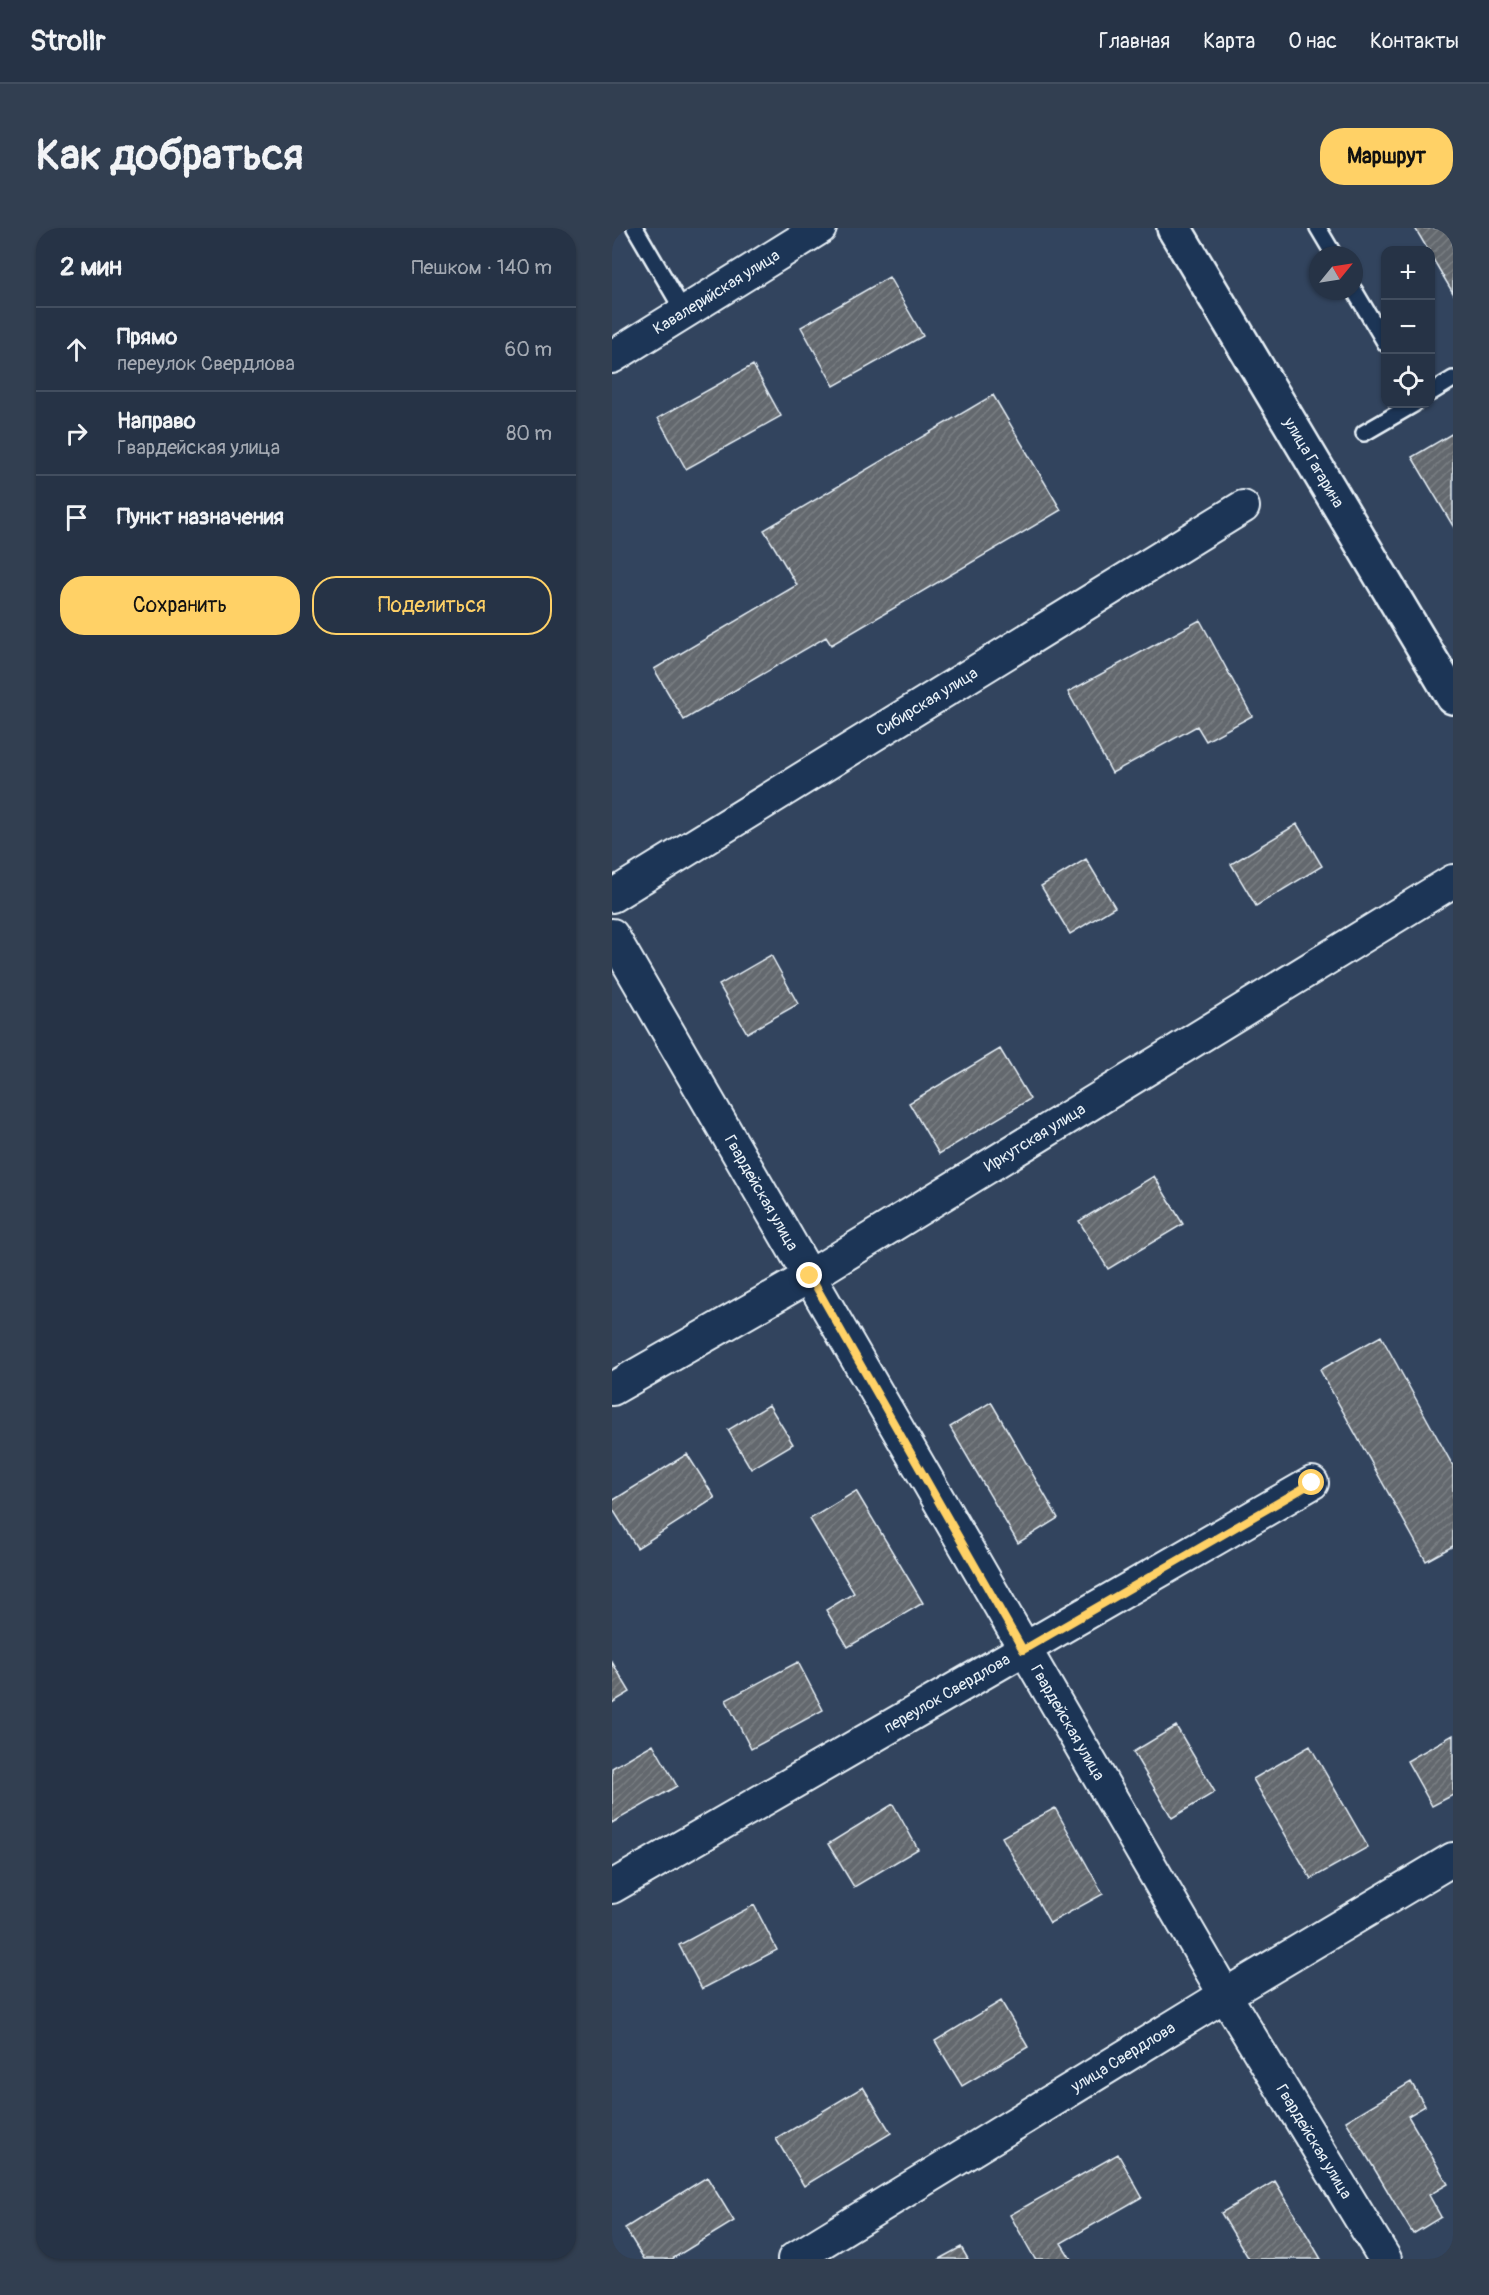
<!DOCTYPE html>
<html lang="ru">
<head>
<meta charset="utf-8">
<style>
  body { margin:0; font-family:Pangolin,sans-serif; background:#323f51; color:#f1f3f6 }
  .controls { position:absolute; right:18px; top:18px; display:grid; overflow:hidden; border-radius:12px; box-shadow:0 2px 4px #0004 }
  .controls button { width:54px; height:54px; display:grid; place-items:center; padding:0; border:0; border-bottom:2px solid #424e5f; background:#263346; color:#f1f3f6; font:30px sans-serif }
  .compass { position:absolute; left:697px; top:18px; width:54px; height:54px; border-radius:50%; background:#263346; box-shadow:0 2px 4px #0004; rotate:60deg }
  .stop { position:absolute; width:18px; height:18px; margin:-14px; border:4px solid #ffd166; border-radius:50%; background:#fff }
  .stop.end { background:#ffd166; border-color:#fff; box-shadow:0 2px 6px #0008 }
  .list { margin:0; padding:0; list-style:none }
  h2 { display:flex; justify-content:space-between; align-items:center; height:78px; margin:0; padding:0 24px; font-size:26px }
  h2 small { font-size:20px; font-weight:400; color:#a4aab3 }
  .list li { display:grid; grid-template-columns:39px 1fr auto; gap:18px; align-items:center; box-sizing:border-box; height:84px; padding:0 24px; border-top:2px solid #424e5f }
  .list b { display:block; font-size:22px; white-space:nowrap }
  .list p { margin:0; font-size:20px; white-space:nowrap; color:#a4aab3 }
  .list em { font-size:20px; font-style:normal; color:#a4aab3 }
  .actions { display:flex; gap:12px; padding:18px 24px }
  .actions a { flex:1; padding:14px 0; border:2px solid #ffd166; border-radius:24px; text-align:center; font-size:21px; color:#ffd166 }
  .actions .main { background:#ffd166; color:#111 }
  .icon { flex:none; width:33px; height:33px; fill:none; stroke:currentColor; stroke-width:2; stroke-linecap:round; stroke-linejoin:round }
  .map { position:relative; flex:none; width:841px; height:2031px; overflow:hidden; border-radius:24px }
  header { display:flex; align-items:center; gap:36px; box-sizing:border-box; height:84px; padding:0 30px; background:#263346; border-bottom:2px solid #424e5f }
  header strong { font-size:28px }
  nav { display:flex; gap:33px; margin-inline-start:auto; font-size:21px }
  .intro { display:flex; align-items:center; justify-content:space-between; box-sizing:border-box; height:144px; padding:0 36px }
  h1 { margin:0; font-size:42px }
  .button { padding:15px 27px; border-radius:24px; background:#ffd166; color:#111; font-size:21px; font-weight:700 }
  main { display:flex; gap:36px; padding:0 36px }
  aside { flex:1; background:#263346; border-radius:24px; box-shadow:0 2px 4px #0004 }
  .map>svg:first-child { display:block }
  .building { fill:url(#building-hatch); stroke:#e8f1f8; stroke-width:1.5 }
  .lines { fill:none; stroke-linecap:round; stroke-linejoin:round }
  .service-casing { stroke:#e8f1f8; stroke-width:20 }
  .minor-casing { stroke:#e8f1f8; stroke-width:36 }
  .tertiary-casing { stroke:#e8f1f8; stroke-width:38 }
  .service { stroke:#1d3557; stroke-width:15 }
  .minor { stroke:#1d3557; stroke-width:32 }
  .tertiary { stroke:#1d3557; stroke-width:33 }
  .route { stroke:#ffd166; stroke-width:8 }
  .labels { text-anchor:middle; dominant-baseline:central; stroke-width:6; stroke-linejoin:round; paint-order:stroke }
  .street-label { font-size:16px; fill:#e8f1f8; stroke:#1d3557 }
</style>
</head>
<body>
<header>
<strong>Strollr</strong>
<nav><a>Главная</a><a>Карта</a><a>О нас</a><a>Контакты</a></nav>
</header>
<div class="intro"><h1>Как добраться</h1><a class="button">Маршрут</a></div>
<main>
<aside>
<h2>2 мин<small>Пешком · 140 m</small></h2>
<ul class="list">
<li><svg class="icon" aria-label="ahead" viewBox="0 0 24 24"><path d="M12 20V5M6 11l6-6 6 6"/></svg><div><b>Прямо</b><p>переулок Свердлова</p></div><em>60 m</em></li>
<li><svg class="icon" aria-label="right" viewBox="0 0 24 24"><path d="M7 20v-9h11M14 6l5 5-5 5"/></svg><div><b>Направо</b><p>Гвардейская улица</p></div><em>80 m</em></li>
<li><svg class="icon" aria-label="arrive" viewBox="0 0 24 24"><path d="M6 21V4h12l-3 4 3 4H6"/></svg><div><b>Пункт назначения</b></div></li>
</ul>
<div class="actions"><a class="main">Сохранить</a><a>Поделиться</a></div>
</aside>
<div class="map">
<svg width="841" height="2031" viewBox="0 0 841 2031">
  <defs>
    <pattern id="building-hatch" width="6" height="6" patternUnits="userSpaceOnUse" patternTransform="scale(1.5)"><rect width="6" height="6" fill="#63686e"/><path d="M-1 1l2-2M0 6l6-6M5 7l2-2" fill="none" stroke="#797e83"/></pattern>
  </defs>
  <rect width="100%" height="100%" fill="#32445e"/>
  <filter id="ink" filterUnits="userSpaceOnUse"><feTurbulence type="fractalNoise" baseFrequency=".0167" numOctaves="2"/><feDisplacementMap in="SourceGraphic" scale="12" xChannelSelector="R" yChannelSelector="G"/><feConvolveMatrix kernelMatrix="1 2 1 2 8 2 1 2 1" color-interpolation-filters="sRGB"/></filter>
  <g filter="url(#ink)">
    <path class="building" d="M803 0H841V65L818 26V22H816Z
      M277 49 311 108 222 158 189 99Z
      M141 137 169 188 74 241 46 190Z
      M381 167 449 282 219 417 214 409 72 492 42 441 185 357 152 302Z
      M841 205V298L800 229Z
      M588 392 640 488 594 513 585 498 500 545 456 464Z
      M685 596 710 638 644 678 619 636Z
      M474 631 503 679 458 706 429 658Z
      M159 727 186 776 135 805 107 757Z
      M388 821 418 871 327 926 297 875Z
      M542 948 571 996 496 1041 467 993Z
      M769 1108 841 1238V1318L814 1333 708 1142Z
      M379 1174 446 1290 406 1315 338 1199Z
      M157 1177 181 1216 139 1241 116 1202Z
      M75 1226 103 1270 25 1320 0 1280V1273Z
      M244 1263 311 1375 236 1419 214 1382 242 1365 198 1291Z
      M0 1434 18 1464 0 1475Z
      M186 1434 211 1482 139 1521 114 1472Z
      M564 1498 603 1564 560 1590 521 1524Z
      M841 1507V1567L820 1578 795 1533Z
      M41 1516 65 1558 0 1595V1540Z
      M698 1518 756 1619 699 1651 641 1551Z
      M281 1576 306 1621 242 1659 216 1616Z
      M443 1580 491 1666 438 1695 390 1609Z
      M142 1677 165 1722 90 1761 67 1717Z
      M389 1773 416 1819 350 1858 323 1813Z
      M799 1854 813 1878 796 1888 836 1956 817 1967 829 1989 801 2006 734 1893Z
      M251 1859 279 1905 192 1958 164 1911Z
      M506 1926 530 1969 449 2015 459 2031H423L398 1987Z
      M95 1949 122 1993 60 2031H32L13 2000Z
      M663 1953 709 2031H637L609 1985Z
      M349 2019 356 2031H327Z"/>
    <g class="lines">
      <g class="service-casing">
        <path id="service" d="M23 0 72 84
          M706 0 722 27
          M742 62 774 116
          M818 165 841 151
          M752 205 802 176"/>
      </g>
      <g class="minor-casing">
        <g id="minor">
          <path id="s1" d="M0 129 208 0"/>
          <path id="s2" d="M0 668 631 279"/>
          <path id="s3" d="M0 707 613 1767 773 2031"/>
          <path id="s4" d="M0 1161 198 1048 841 653"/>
          <path id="s5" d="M0 1659 700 1255"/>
          <path id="s6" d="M182 2031 613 1767 841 1631"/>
        </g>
      </g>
      <g class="tertiary-casing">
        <g id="tertiary">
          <path id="s7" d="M562 0 841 469"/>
        </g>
      </g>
      <use href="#service" class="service"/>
      <use href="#minor" class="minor"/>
      <use href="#tertiary" class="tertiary"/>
    </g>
  </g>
  <g class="lines" filter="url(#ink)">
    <path class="route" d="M198 1048 411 1422 700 1255"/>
  </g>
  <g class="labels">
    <g class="street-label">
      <text stroke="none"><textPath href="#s1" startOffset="123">Кавалерийская улица</textPath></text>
      <text stroke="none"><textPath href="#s7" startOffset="273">улица Гагарина</textPath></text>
      <text stroke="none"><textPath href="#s2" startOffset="370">Сибирская улица</textPath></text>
      <text stroke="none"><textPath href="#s4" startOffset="492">Иркутская улица</textPath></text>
      <text stroke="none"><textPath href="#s3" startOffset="298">Гвардейская улица</textPath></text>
      <text stroke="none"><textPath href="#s5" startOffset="387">переулок Свердлова</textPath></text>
      <text stroke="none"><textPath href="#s3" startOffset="910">Гвардейская улица</textPath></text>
      <text stroke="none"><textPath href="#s6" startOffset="386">улица Свердлова</textPath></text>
      <text stroke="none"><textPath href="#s3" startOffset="1396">Гвардейская улица</textPath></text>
    </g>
  </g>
</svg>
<div class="controls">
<button>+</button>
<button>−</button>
<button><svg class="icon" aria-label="locate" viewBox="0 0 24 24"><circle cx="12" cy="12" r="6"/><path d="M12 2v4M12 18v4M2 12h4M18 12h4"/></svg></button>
</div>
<svg class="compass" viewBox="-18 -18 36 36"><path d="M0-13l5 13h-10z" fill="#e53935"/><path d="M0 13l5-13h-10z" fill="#a4aab3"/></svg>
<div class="stop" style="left:700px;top:1255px"></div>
<div class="stop end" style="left:198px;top:1048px"></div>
</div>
</main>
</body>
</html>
